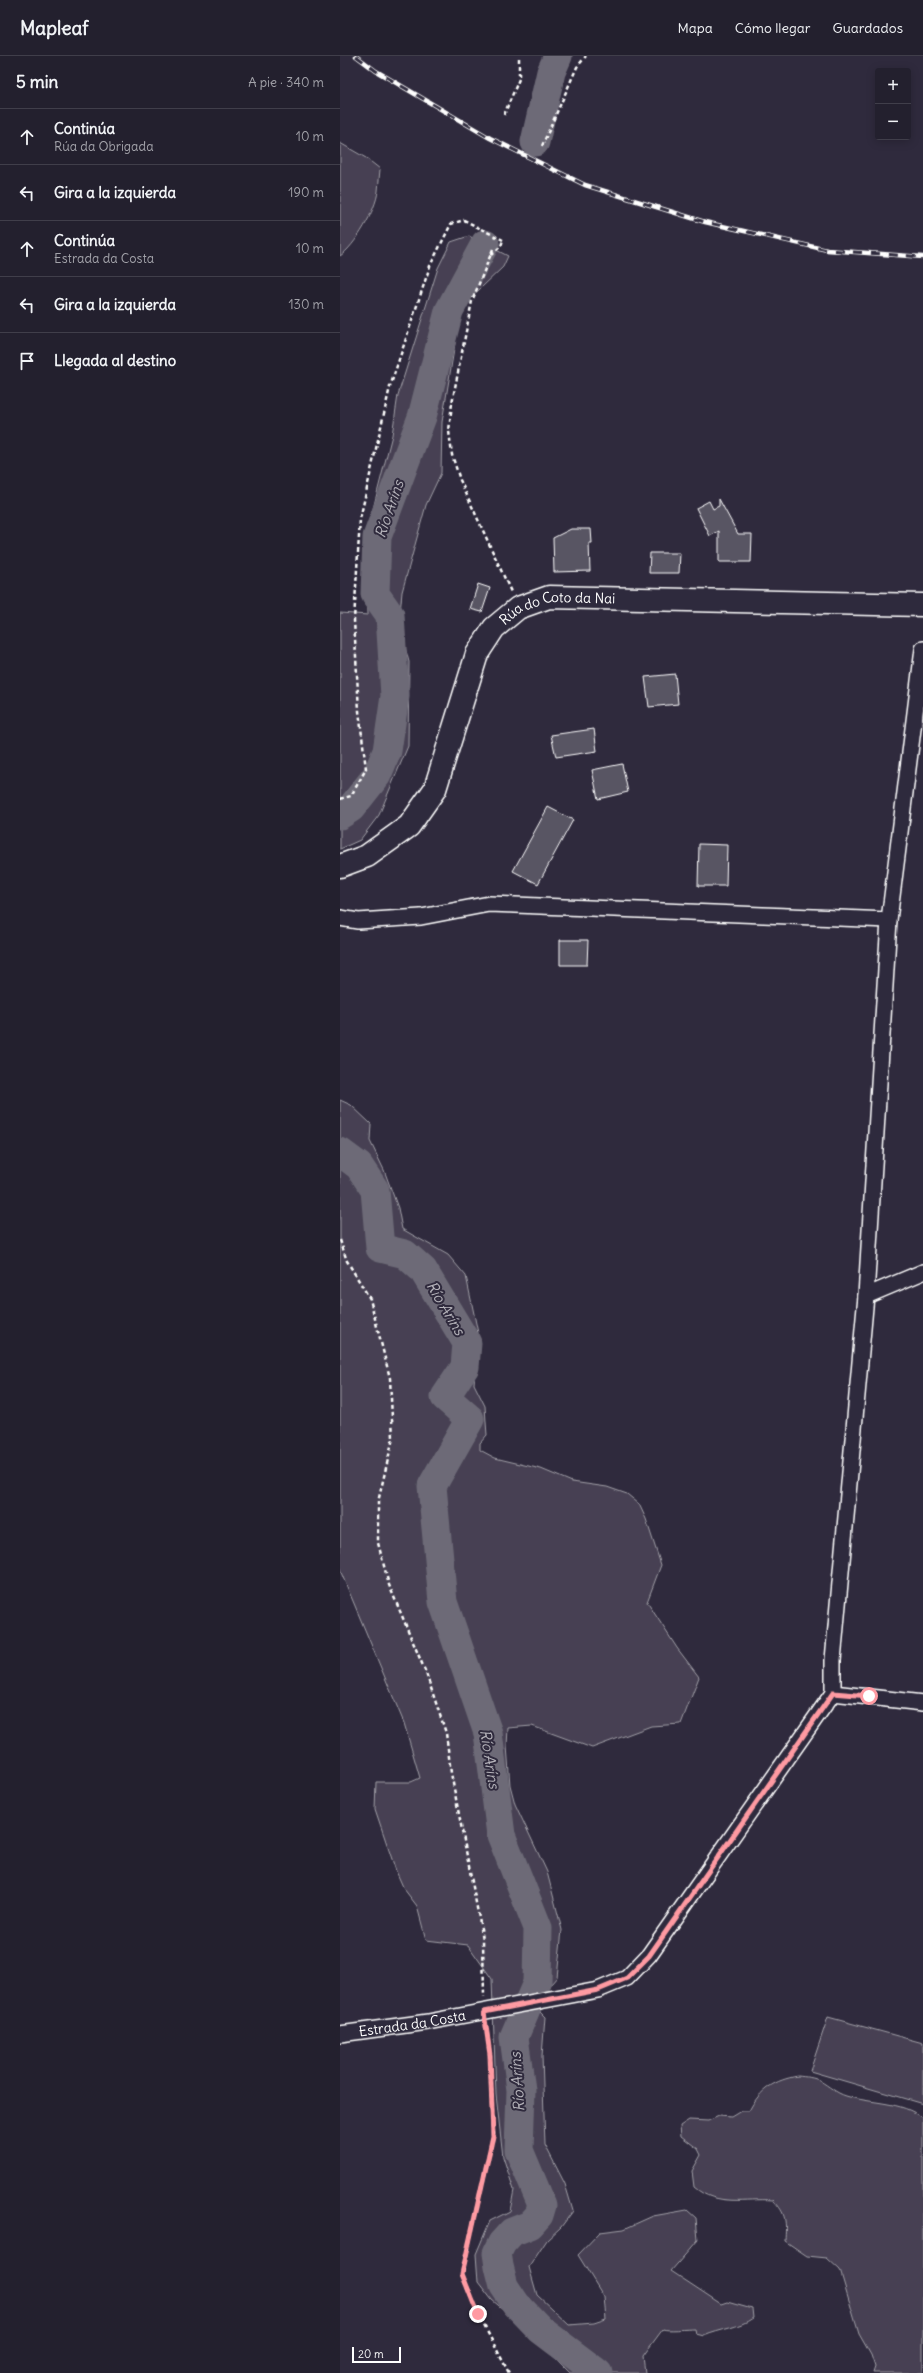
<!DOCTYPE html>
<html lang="es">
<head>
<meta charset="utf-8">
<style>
  body { margin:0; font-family:Delius,sans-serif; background:#2f2d3a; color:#f1f3f6 }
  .controls { position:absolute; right:12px; top:12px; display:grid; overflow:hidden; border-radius:4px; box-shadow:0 2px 10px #0003 }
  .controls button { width:36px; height:36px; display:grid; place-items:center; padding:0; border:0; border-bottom:1px solid #403e4a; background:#23202e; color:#f1f3f6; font:20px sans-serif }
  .scale { position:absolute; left:12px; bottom:10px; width:49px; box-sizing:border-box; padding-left:4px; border:2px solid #fff; border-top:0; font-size:11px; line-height:14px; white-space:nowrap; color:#fff; -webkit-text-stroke:3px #2f2a3d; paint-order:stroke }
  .stop { position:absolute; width:12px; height:12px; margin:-9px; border:3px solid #ff9aa2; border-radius:50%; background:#fff }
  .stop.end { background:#ff9aa2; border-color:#fff; box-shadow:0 1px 4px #0008 }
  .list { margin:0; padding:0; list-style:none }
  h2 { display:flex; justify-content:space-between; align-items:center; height:52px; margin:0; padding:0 16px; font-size:17px }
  h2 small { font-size:13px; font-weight:400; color:#a3a3aa }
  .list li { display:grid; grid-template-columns:26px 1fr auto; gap:12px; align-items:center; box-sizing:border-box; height:56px; padding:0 16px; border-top:1px solid #403e4a }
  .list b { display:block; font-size:15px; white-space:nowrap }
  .list p { margin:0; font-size:13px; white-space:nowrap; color:#a3a3aa }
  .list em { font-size:13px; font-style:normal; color:#a3a3aa }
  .icon { flex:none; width:22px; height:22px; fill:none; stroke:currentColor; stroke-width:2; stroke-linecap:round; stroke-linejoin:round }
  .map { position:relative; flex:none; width:583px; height:2317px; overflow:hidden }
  header { display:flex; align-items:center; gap:24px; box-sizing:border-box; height:56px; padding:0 20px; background:#23202e; border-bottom:1px solid #403e4a }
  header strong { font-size:19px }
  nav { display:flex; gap:22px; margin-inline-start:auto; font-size:14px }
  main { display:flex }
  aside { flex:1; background:#23202e }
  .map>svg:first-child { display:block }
  .green { fill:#464152; stroke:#a2a0a8 }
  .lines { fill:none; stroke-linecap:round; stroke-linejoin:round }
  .river { stroke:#6d6a77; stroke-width:29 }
  .building { fill:#595564; stroke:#fff }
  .street-casing { stroke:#fff; stroke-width:18 }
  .secondary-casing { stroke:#fff; stroke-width:25 }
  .path { stroke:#fff; stroke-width:2.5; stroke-dasharray:4 3; stroke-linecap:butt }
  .street { stroke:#2f2a3d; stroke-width:15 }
  .secondary { stroke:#2f2a3d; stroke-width:22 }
  .rail-casing { stroke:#fff; stroke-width:4.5 }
  .rail { stroke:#2f2a3d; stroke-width:3; stroke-dasharray:9; stroke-linecap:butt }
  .path-bridge { stroke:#fff; stroke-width:2.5; stroke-dasharray:4 3; stroke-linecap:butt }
  .route { stroke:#ff9aa2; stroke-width:5 }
  .labels { text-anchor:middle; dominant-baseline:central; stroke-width:4; stroke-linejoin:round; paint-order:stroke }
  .street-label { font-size:14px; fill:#fff; stroke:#2f2a3d }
  .water-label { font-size:15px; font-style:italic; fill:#b6b4bb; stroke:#2f2a3d }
</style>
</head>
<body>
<header>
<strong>Mapleaf</strong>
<nav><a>Mapa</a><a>Cómo llegar</a><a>Guardados</a></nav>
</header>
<main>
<aside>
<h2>5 min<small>A pie · 340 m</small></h2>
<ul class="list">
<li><svg class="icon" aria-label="ahead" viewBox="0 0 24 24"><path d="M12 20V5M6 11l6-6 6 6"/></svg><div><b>Continúa</b><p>Rúa da Obrigada</p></div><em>10 m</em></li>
<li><svg class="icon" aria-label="left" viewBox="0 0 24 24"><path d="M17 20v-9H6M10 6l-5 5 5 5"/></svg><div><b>Gira a la izquierda</b></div><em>190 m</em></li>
<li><svg class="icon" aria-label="ahead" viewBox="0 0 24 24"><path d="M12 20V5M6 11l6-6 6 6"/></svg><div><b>Continúa</b><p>Estrada da Costa</p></div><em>10 m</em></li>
<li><svg class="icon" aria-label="left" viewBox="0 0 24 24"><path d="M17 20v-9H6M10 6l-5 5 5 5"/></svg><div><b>Gira a la izquierda</b></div><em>130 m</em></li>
<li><svg class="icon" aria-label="arrive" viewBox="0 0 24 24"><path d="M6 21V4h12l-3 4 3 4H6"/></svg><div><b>Llegada al destino</b></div></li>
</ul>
</aside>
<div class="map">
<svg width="583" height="2317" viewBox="0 0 583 2317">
  <rect width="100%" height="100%" fill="#2f2a3d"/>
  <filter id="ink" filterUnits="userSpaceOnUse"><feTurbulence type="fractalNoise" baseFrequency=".025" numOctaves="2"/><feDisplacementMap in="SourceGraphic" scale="8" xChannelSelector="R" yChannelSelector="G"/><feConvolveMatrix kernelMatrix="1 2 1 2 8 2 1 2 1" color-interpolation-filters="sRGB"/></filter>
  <g filter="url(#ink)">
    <path class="green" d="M0 87 26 102 40 113C39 120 39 128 38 135 36 154 15 190 0 200Z
      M129 180 168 200 163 211 121 251 102 366 101 417 86 449 62 536 59 568 69 606 68 690 39 759 20 784 0 793V557L28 559 26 480 52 379 58 339 98 212 111 186Z
      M0 1044 11 1049 31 1068 30 1085 44 1114 58 1152 62 1173 108 1199 126 1220 138 1277 134 1328 145 1350 146 1366 147 1379 140 1387V1394L155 1402 201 1413 232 1426 267 1431 287 1438 299 1448 306 1463 321 1509 307 1546 337 1592 359 1621 341 1668 311 1670 252 1692 192 1670 168 1672 167 1690 170 1729 175 1748 207 1816 222 1874 217 1921 206 1934 200 1956 205 1961 202 2000 205 2089 225 2128 233 2155 221 2171 207 2184 189 2211 197 2239 229 2269 254 2267 266 2263 264 2241 238 2199 260 2176 284 2173 313 2160 347 2154 356 2162 358 2184 331 2215 381 2248 387 2246 412 2253 413 2262C399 2272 380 2273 364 2280L356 2278 355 2273C347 2273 327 2275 323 2273L303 2300 305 2317H230L188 2274 152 2244 138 2226 136 2198 150 2165 170 2155 174 2134 163 2101 156 2039 152 1923 128 1889 86 1884 77 1850 64 1833 56 1815 35 1753 36 1726H71L80 1722 64 1667 0 1514Z
      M488 1961 583 1987V2048L470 2015Z
      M458 2020C465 2021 474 2021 480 2025 489 2030 496 2037 506 2040 532 2048 561 2045 583 2062V2317H533L535 2311 531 2299 519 2278 500 2214 487 2202 467 2200 445 2185C446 2166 447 2158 433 2144 406 2142 377 2151 354 2131L352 2115 361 2099 358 2093 341 2080 340 2070 349 2064 368 2065 379 2060 391 2061 401 2055H409C420 2033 435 2024 458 2020Z"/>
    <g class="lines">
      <path class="river" d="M195 86 211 16 218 0
        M0 759 11 752 37 719 47 695 55 640 50 559 35 538 37 481 82 361 109 255 145 188
        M0 1096 19 1110 35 1134 40 1192 65 1198 83 1214 127 1287 125 1311 105 1341 130 1363 92 1430 103 1546 148 1677 161 1779 198 1872 197 1927 174 1981 181 2034 179 2094 202 2149 199 2159 190 2169 172 2176 162 2187 157 2197 159 2210 164 2230 176 2248 201 2274 258 2317"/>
    </g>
    <path class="building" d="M379 443 398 478H412L411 506H379V475L370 480 356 452 369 445 373 453 379 450Z
      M231 473H251L252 487H249L250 515 214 516 213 482Z
      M310 497H340L339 517H309Z
      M138 528 150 532 142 556 130 553Z
      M335 618 338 648 309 651 305 621Z
      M254 673 257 695 216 701 211 679Z
      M282 708 288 736 258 743 252 714Z
      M208 751 233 764 198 828 173 815Z
      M359 788 387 789 386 830H358Z
      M220 884H248L247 909H220Z"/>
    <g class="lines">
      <g class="street-casing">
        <g id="street">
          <path d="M0 862 18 865 81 861 149 848 549 864"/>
          <path d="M526 1240 583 1216"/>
          <path d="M493 1637 583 1647"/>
          <path id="s1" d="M0 1978 88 1966 258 1934 287 1922 309 1899 493 1637V1604L526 1240 549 864 583 593"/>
        </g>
      </g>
      <g class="secondary-casing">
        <g id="secondary">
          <path id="s2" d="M0 810 27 800 69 770 95 733 137 598 154 572 178 552 209 541 583 549"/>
        </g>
      </g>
      <path class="path" d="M164 59 179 23V0
        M202 90 237 11 246 0
        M153 193 132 245 112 347 109 375 112 399 120 424 171 536
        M151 199 161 190 163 184
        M0 743 11 740 26 713 19 655 14 564 20 463 50 331 90 210 111 168 124 164 141 173
        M0 1184 7 1205 30 1243 50 1322 53 1382 38 1446V1487L49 1529 86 1617 106 1677 111 1717 143 1883 144 1941
        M146 1970 150 1999 153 2080 122 2218 138 2258 169 2317"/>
      <use href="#street" class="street"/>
      <use href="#secondary" class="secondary"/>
      <g class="rail-casing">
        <path id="rail" d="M16 0 36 15 150 82 245 129 365 166 487 194 583 201"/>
      </g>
      <use href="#rail" class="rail"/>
      <path class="path-bridge" d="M141 173 163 184"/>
    </g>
  </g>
  <g class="lines" filter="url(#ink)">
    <path class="route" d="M138 2258 122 2218 153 2080 150 1999 144 1956 258 1934 287 1922 309 1900 493 1637 529 1640"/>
  </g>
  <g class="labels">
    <g class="street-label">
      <text stroke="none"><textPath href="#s2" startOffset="368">Rúa do Coto da Nai</textPath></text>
      <text stroke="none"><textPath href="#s1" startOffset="73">Estrada da Costa</textPath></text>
    </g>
    <g class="water-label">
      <text transform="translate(49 453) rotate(-71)">Río Aríns</text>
      <text transform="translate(106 1252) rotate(59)">Río Aríns</text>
      <text transform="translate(150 1703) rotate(81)">Río Aríns</text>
      <text transform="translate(177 2026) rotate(-94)">Río Aríns</text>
    </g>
  </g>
</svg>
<div class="controls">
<button>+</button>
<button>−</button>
</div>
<div class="scale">20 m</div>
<div class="stop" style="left:529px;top:1640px"></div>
<div class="stop end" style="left:138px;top:2258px"></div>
</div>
</main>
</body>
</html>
